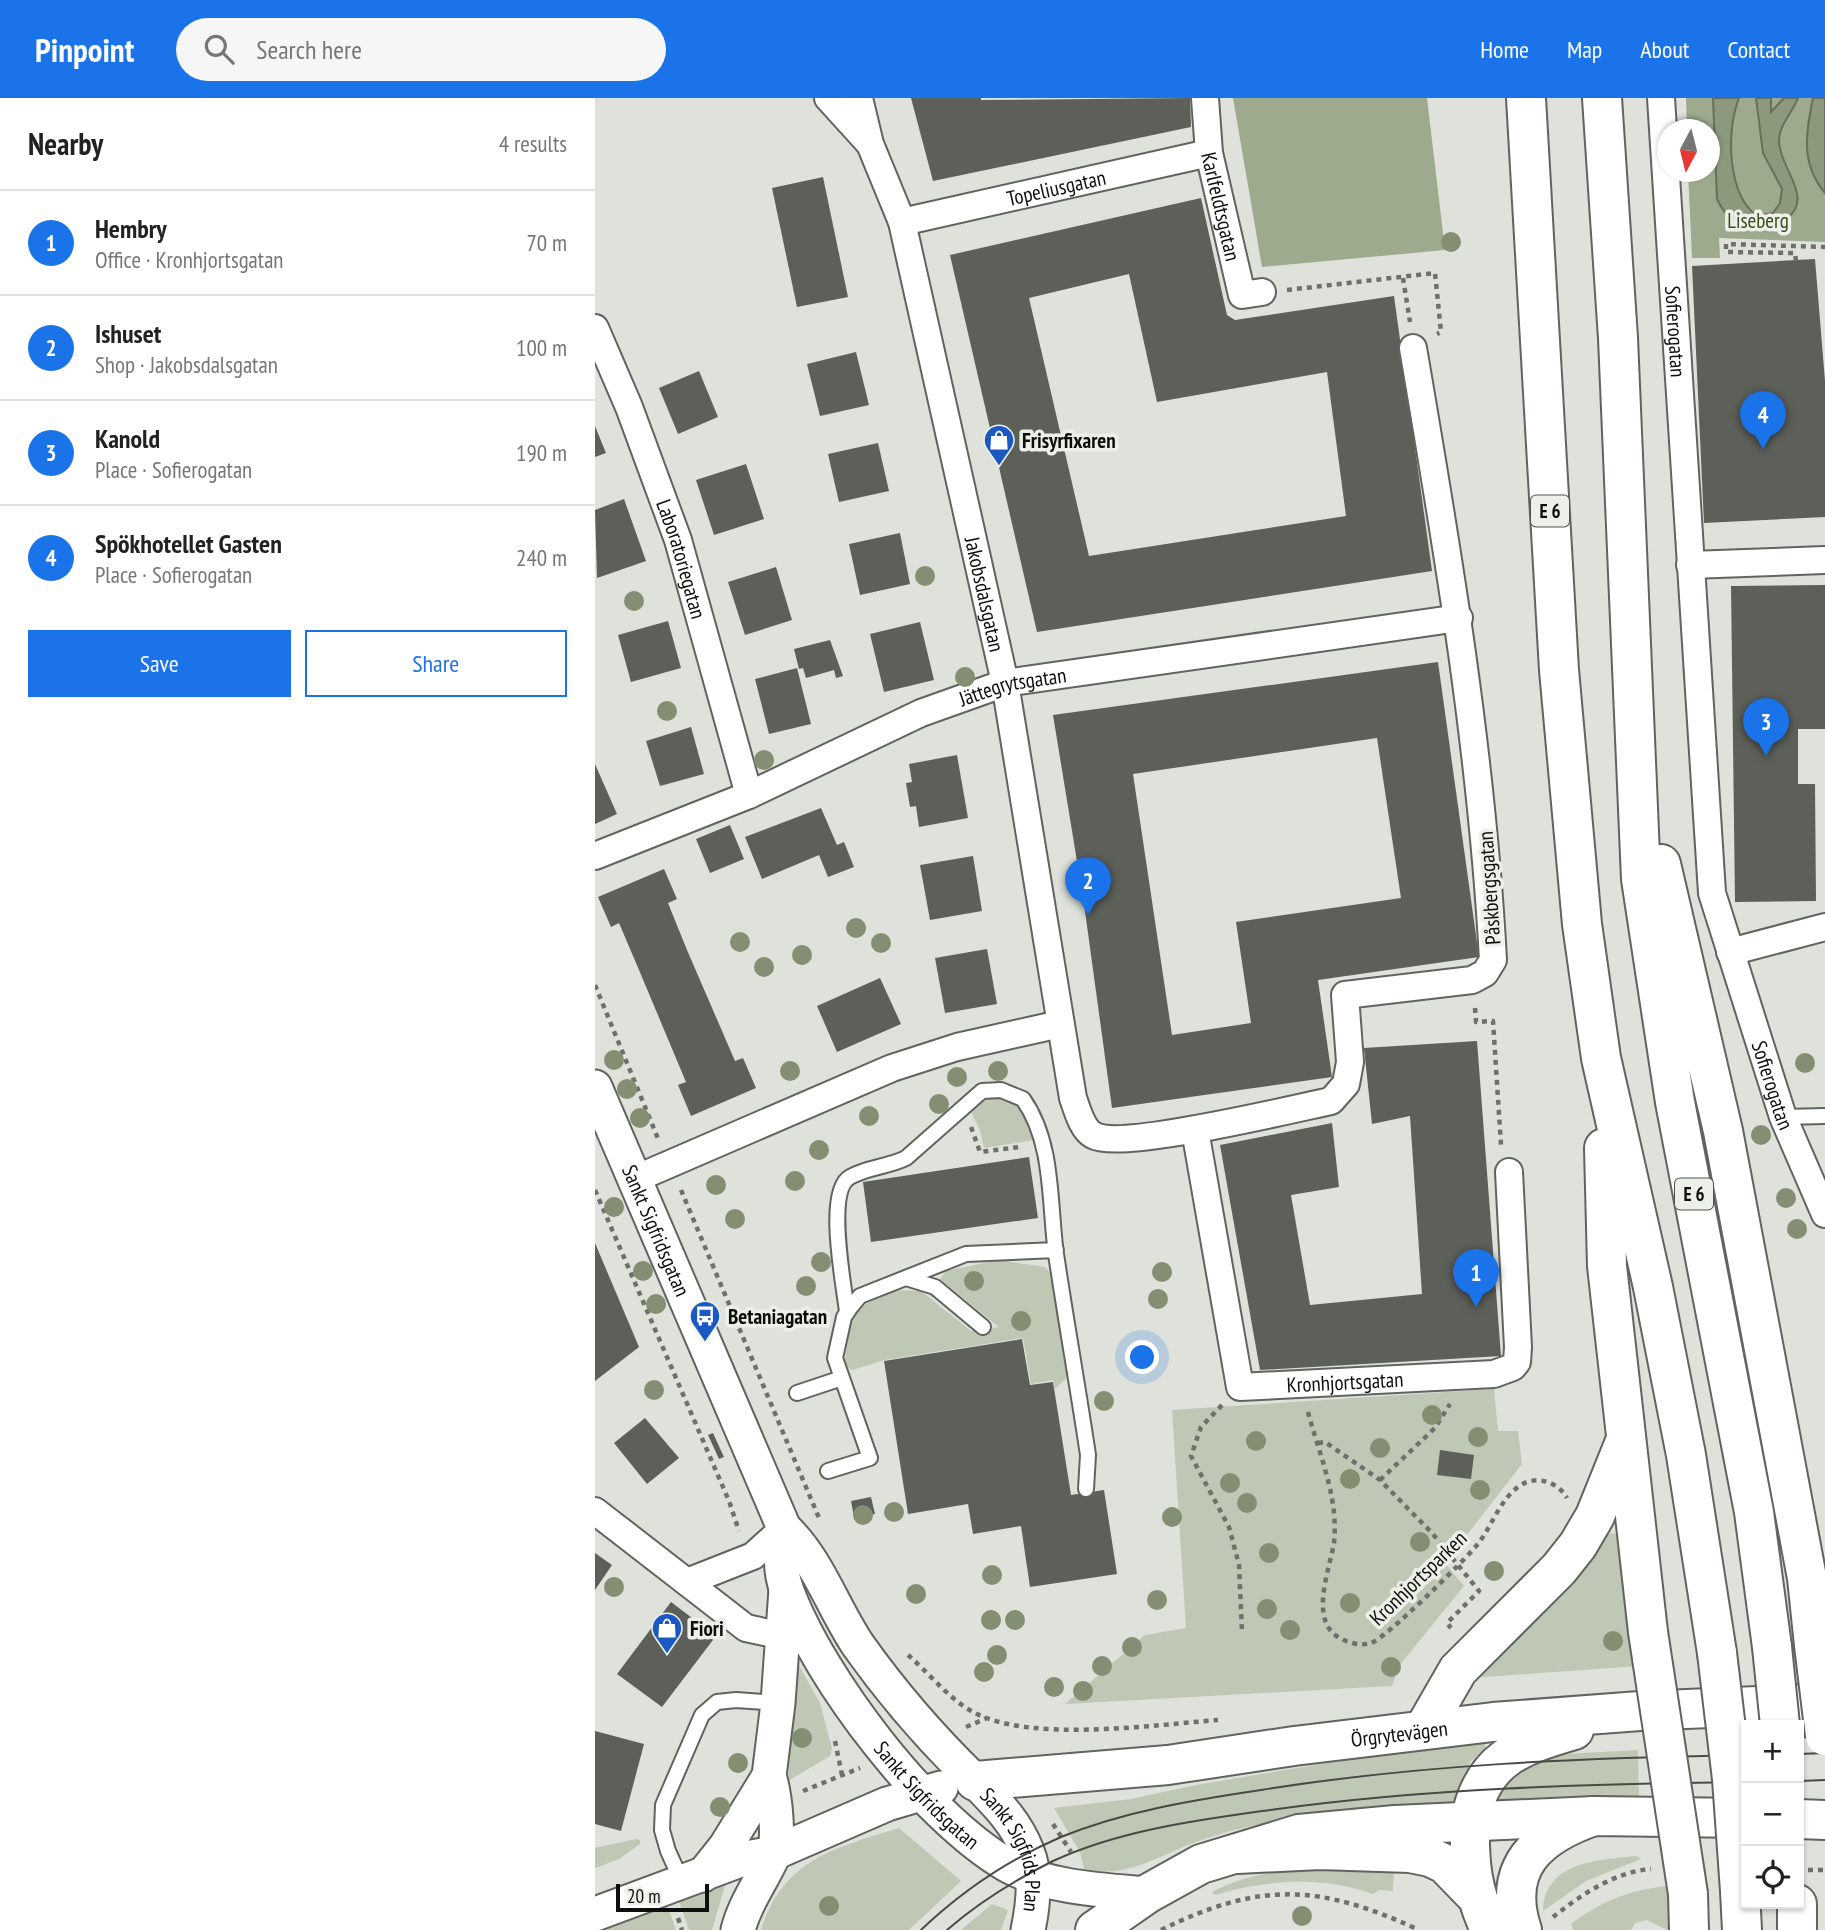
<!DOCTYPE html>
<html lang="en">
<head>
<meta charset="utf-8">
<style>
  body { margin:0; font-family:"PT Sans Narrow",sans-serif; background:#f6f6f6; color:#222 }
  .controls { position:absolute; right:21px; bottom:21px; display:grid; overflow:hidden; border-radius:0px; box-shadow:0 2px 5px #0004 }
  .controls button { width:63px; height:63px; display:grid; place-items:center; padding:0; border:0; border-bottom:2px solid #e0e0e0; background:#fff; color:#222; font:35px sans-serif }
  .compass { position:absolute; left:1062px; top:21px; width:63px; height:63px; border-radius:50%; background:#fff; box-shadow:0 2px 5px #0004; rotate:187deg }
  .scale { position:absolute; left:21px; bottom:18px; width:93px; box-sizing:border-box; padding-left:7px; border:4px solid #0e0f0c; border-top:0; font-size:19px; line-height:24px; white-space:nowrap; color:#0e0f0c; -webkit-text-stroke:5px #edf0e9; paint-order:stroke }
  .you { position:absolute; left:548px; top:1260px; width:24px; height:24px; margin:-18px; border:5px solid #fff; border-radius:50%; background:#1a73e8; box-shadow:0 0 0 10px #1a73e833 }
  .badge { display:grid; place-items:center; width:46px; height:46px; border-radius:50%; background:#1a73e8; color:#fff; font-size:23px; font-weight:700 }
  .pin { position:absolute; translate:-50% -58px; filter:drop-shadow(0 2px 4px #0008) }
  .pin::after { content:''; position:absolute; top:37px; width:24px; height:21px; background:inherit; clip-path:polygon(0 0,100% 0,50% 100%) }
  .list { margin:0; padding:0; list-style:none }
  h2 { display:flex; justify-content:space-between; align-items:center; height:91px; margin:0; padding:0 28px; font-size:30px }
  h2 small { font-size:23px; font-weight:400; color:#767676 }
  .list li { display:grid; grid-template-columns:46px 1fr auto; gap:21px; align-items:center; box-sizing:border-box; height:105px; padding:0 28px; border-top:2px solid #e0e0e0 }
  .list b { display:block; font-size:26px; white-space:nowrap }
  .list p { margin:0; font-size:23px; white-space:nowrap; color:#767676 }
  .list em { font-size:23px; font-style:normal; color:#767676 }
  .actions { display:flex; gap:14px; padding:21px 28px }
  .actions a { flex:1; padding:16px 0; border:2px solid #1a73e8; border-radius:0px; text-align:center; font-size:24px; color:#1a73e8 }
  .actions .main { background:#1a73e8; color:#fff }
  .icon { flex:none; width:38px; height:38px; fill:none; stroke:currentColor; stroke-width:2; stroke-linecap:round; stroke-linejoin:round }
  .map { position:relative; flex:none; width:1230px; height:1832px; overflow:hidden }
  header { display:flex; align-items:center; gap:42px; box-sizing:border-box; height:98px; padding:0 35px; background:#1a73e8; color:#fff }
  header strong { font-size:33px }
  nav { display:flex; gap:38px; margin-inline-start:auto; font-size:24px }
  .search { width:490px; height:63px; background:#f6f6f6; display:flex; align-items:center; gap:18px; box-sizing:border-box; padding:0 24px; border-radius:38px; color:#767676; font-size:26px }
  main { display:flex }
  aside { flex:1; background:#fff }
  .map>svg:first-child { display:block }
  .green { fill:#bfc7b5 }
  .forest { fill:#9eaa8d }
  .water { fill:#8d997d; stroke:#67705b; stroke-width:2 }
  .building { fill:#5d5f59; fill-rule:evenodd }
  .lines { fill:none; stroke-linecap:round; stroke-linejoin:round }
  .service-casing { stroke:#61645e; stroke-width:18 }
  .minor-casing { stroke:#61645e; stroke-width:30 }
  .tertiary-casing { stroke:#61645e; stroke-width:37 }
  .secondary-casing { stroke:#61645e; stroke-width:42 }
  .motorway-casing { stroke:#61645e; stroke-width:42 }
  .path { stroke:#6f706c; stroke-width:4.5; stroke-dasharray:5 5; stroke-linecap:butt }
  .service { stroke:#fff; stroke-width:14 }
  .minor { stroke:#fff; stroke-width:26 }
  .tertiary { stroke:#fff; stroke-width:33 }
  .secondary { stroke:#fff; stroke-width:38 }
  .motorway { stroke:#fff; stroke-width:38 }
  .tram { stroke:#484a46; stroke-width:2 }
  .motorway-bridge-casing { stroke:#61645e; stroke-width:42; stroke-linecap:butt }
  .motorway-bridge { stroke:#fff; stroke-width:38 }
  .tree { fill:#848e72 }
  .labels { text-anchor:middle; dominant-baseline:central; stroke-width:7; stroke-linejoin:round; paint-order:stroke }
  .shield { fill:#edf0e9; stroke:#51524e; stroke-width:2 }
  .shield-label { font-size:19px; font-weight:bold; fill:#0e0f0c }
  .street-label { font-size:21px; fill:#0e0f0c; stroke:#edf0e9 }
  .park-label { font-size:21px; fill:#3a4a1c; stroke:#edf0e9 }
  .poi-label { font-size:21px; font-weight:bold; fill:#0e0f0c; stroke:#edf0e9; text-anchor:start }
</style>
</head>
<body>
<header>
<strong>Pinpoint</strong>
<div class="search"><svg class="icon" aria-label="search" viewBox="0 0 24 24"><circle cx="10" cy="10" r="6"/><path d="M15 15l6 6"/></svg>Search here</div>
<nav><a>Home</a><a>Map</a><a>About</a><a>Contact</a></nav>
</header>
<main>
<aside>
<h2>Nearby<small>4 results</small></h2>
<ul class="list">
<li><span class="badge">1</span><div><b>Hembry</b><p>Office · Kronhjortsgatan</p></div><em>70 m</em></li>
<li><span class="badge">2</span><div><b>Ishuset</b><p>Shop · Jakobsdalsgatan</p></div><em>100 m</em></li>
<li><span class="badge">3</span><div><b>Kanold</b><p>Place · Sofierogatan</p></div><em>190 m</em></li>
<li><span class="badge">4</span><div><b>Spökhotellet Gasten</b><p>Place · Sofierogatan</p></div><em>240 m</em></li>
</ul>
<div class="actions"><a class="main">Save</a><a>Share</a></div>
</aside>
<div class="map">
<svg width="1230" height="1832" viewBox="0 0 1230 1832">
  <rect width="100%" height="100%" fill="#dfe2db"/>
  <path class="green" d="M396 996C422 1001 438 1014 439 1042L389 1050 385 1032 373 1008Z
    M403 1162 450 1169 459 1179 474 1278 460 1291 458 1282 436 1286 428 1240 289 1262 258 1272 249 1268 256 1222 271 1206 298 1192 326 1193 376 1233 404 1229 345 1181 351 1173Z
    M899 1291 903 1333H923L927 1366 850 1465 869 1488 804 1568 797 1588 470 1606 550 1537 591 1530 577 1312Z
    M1016 1435 1027 1437 1043 1568 875 1580 1003 1440Z
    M202 1564 225 1605 237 1651 235 1658 193 1683Z
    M871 1645H890L891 1650 876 1663 856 1708C772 1714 682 1714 601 1744 563 1758 531 1781 489 1771L485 1754 459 1710 536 1701 601 1687 792 1655Z
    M1043 1652 1044 1700 895 1702 919 1677 951 1657Z
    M304 1730 366 1783 314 1832H166C188 1761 240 1750 304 1730Z
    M41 1741 45 1742V1746L24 1761 0 1770V1750Z
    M1042 1758 1046 1761 991 1783 948 1813C950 1763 1003 1762 1042 1758Z
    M799 1768 798 1793 784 1792 778 1796C726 1777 672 1782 620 1797L617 1794C671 1765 740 1770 799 1768Z
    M131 1784 117 1832H94L84 1803Z
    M1081 1787 1083 1832H1072L1052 1822 1040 1825 1036 1832H978L976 1826C1011 1800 1038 1791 1081 1787Z
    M397 1806 413 1812 406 1832H366Z
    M73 1809 81 1832H2L3 1830Z"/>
  <path class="forest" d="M638 0H832L850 152 667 169Z
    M1091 0H1230V144L1124 140 1125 160H1097L1093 74H1114V32L1092 31Z"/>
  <path class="water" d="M1118 0H1144C1131 32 1132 96 1162 118L1178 115 1185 105 1187 91 1168 55 1161 0H1176V14L1189 0H1203C1198 14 1183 28 1184 44 1185 72 1221 100 1190 122 1177 131 1164 130 1149 126 1135 122 1128 114 1122 101Z
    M1218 0H1230V95C1205 65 1211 35 1218 0Z"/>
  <path class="building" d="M316 0H386V2L595 0 596 29 338 83Z
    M228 79 253 199 202 209 177 90Z
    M606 100 632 217 640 222 799 198 837 473 442 534 355 157ZM534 176 562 304 732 274 751 418 494 458 434 200Z
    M1220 161 1230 283V419L1109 425 1097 168Z
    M261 254 274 307 225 318 212 266Z
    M104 273 123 319 83 336 64 290Z
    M0 328 11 355 0 359Z
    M283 345 294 393 244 404 233 356Z
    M151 366 169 421 119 437 101 382Z
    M29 401 51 463 2 480 0 412Z
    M305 435 315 486 265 497 254 446Z
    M181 469 197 522 150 537 133 484Z
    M1230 487V631H1203V686H1220L1221 803 1140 804 1136 488Z
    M73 523 86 570 36 584 23 537Z
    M325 524 339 582 289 594 275 536Z
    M235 542 248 578 241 580 239 572 211 580 208 570 204 571 199 551Z
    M843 564 884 859 723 882 737 979 517 1010 489 806 458 617ZM782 640 806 800 641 824 656 925 577 937 538 676Z
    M202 570 216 626 174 636 160 581Z
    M96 629 109 676 65 688 51 643Z
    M362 657 373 720 324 729 321 708 315 709 311 685 317 684 314 666Z
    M0 666 22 716 0 726Z
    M226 710 242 747 249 744 259 769 233 779 224 757 167 781 150 739Z
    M135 727 149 761 115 775 101 741Z
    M378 758 387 813 335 822 325 767Z
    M69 771 82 801 73 805 92 852 140 963 148 960 161 990 96 1018 83 987 91 984 44 872 24 825 16 829 3 799Z
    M392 851 402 906 350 915 340 860Z
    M285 880 306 926 242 954 222 908Z
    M882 943 906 1258 665 1272 625 1047 737 1025 744 1089 696 1097 715 1207 827 1196 815 1018 777 1026 769 950Z
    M434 1059 443 1120 276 1144 268 1084Z
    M0 1145 44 1249 0 1283Z
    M427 1241 435 1287 458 1284 476 1397 509 1392 522 1476 435 1489 426 1428 378 1436 373 1406 313 1416 289 1263Z
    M50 1320 84 1360 52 1386 19 1345Z
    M118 1335 129 1359 124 1361 113 1337Z
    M845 1352 879 1357 876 1381 842 1377Z
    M276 1399 280 1416 259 1419 256 1403Z
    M0 1455 17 1467 0 1492Z
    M76 1504 121 1538 67 1609 22 1576Z
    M0 1633 49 1646 26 1733 0 1726Z"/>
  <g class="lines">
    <g class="service-casing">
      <path id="service" d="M1188 1019 1230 1018
        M311 1180 340 1189 388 1229
        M252 1214C249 1187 230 1093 255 1079 272 1069 293 1069 311 1060L387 993 406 992 428 1001C459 1045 454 1105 461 1156 471 1223 483 1290 493 1357L491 1391
        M202 1295 247 1280
        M233 1373 275 1360 240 1260 249 1219 255 1210 265 1198 371 1156 461 1152
        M87 1784 73 1753 67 1732 68 1707 107 1617 122 1604 141 1602 183 1605"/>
    </g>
    <g class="minor-casing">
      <g id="minor">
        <path d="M233 0 273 44"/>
        <path id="s1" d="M264 0 275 46 307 124 410 585 478 1000C482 1011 487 1031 498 1037 525 1053 697 1011 736 1003L751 986 755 964 750 897 877 882 890 875 898 862C887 656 853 454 818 250"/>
        <path id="s2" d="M610 0 614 55 647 197 667 194"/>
        <path id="s3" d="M1066 0 1117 795 1188 1019 1230 1116"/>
        <path id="s4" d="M307 124 614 55"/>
        <path id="s5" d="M0 230 34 309 83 442 154 697"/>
        <path d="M1095 467 1230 462"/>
        <path id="s6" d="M0 758 154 697 326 615 410 585 864 520"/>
        <path d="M1135 854 1230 829"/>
        <path id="s7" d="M600 1032 645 1289 899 1276 918 1269 922 1264 923 1249 914 1074"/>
        <path d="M40 1081 297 970 362 949 465 926"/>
        <path d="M0 1413 151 1530 206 1542"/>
        <path d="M92 1484 158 1458 189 1430"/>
      </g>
    </g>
    <g class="tertiary-casing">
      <g id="tertiary">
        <path id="s8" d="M0 989 189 1430C223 1462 237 1508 263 1547 297 1595 336 1640 378 1681 400 1704 420 1722 432 1753 442 1776 438 1808 433 1832"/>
        <path id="s9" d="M189 1430C186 1452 184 1472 192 1493 225 1582 330 1719 412 1767 453 1790 506 1792 552 1796"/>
        <path d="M108 1777 131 1748 174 1678 183 1605 191 1491"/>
        <path d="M0 1816 151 1760 179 1755 292 1706 346 1690"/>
        <path d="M143 1832C150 1805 166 1784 178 1758 185 1741 180 1696 174 1678"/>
      </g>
    </g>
    <g class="secondary-casing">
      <g id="secondary">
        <path id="s10" d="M380 1683 573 1667 699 1648 898 1624 1045 1613 1230 1605"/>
        <path d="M1204 1721 1230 1722"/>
        <path d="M875 1724C886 1661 924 1648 979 1632"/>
        <path d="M500 1832 552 1796 606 1766 704 1736 800 1727 999 1718 1151 1720"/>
      </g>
    </g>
    <g class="motorway-casing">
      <path id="motorway" d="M931 0 964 572 987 826 1006 960 1058 1189 1091 1357 1122 1555
        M1007 0 1023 240 1046 781 1080 1004 1159 1414 1177 1549
        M1066 766 1128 1033 1212 1480 1219 1547
        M1009 1050 1012 1168 1053 1534
        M829 1631 863 1572 964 1471 983 1447 1000 1418 1029 1346
        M875 1724C874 1767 877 1792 895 1832
        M642 1756 725 1752 815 1755 835 1759 850 1766 880 1797
        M1145 1793 1147 1832
        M1093 1796 1094 1832
        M1202 1806V1832
        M927 1832C906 1768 944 1737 999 1718"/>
    </g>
    <path class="path" d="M1201 163 1200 155 1131 154V146L1230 149
      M808 180 815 224
      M692 192 840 175 846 234 842 236
      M0 887 64 1043
      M880 910 881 924 898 923 906 1047
      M376 1029 385 1054 425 1049
      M0 1092 134 1403 144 1433
      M86 1092 224 1420
      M627 1307 606 1329 596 1358 634 1429 644 1467 647 1534
      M713 1314C724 1356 744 1400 739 1445 735 1469 718 1512 736 1533 745 1543 763 1549 776 1545 790 1541 869 1463 882 1447 897 1429 905 1400 926 1387 942 1377 963 1384 972 1400
      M723 1345 730 1344 785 1382 837 1435 884 1493 852 1525 856 1530
      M785 1382 840 1330 855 1306
      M313 1557C333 1574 354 1601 378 1614 435 1645 557 1627 623 1622
      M371 1629 392 1620
      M240 1643 247 1677
      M208 1693 265 1670
      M458 1726 476 1754
      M1213 1772H1230
      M958 1819C986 1797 1019 1774 1056 1771
      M83 1820 87 1832
      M566 1832C665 1783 725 1786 824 1832"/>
    <use href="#service" class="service"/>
    <use href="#minor" class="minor"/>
    <use href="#tertiary" class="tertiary"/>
    <use href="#secondary" class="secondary"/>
    <use href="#motorway" class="motorway"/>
    <path class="tram" d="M1204 1656 1230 1655
      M1204 1683 1230 1682
      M326 1832C366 1794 415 1761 466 1739 530 1713 599 1702 666 1692 827 1666 989 1660 1151 1657
      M352 1832C384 1804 420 1782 458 1763 525 1732 603 1722 675 1712 833 1690 992 1686 1151 1684"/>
    <g class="motorway-bridge-casing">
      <path id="motorway-bridge" d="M1053 1534 1093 1796
        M1219 1547 1230 1638
        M1177 1549 1185 1627
        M1122 1555 1137 1681 1145 1793"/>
    </g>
    <use href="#motorway-bridge" class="motorway-bridge"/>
  </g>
  <g class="tree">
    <circle cx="856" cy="144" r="10"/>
    <circle cx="330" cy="478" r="10"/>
    <circle cx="39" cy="503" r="10"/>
    <circle cx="370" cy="579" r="10"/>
    <circle cx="72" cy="613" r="10"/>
    <circle cx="169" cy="662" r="10"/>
    <circle cx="261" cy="830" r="10"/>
    <circle cx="145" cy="844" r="10"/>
    <circle cx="286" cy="845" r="10"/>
    <circle cx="207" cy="857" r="10"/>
    <circle cx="169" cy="869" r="10"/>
    <circle cx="19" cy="962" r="10"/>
    <circle cx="1210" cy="965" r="10"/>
    <circle cx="195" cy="973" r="10"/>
    <circle cx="403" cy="973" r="10"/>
    <circle cx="362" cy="979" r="10"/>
    <circle cx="32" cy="991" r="10"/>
    <circle cx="344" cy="1006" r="10"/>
    <circle cx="274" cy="1018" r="10"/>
    <circle cx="45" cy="1020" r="10"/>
    <circle cx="1166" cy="1037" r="10"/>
    <circle cx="224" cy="1052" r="10"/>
    <circle cx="200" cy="1083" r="10"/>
    <circle cx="121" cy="1087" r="10"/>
    <circle cx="1191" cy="1100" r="10"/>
    <circle cx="19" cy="1109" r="10"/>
    <circle cx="140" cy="1121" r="10"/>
    <circle cx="1202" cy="1131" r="10"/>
    <circle cx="226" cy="1164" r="10"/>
    <circle cx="48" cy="1173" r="10"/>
    <circle cx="567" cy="1174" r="10"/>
    <circle cx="379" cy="1183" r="10"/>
    <circle cx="211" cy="1188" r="10"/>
    <circle cx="563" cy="1201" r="10"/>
    <circle cx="61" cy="1206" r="10"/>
    <circle cx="426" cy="1223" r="10"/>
    <circle cx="59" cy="1292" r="10"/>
    <circle cx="509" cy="1303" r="10"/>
    <circle cx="837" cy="1317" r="10"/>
    <circle cx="883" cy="1339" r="10"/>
    <circle cx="661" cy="1343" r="10"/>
    <circle cx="785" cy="1350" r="10"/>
    <circle cx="755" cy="1381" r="10"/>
    <circle cx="635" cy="1385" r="10"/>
    <circle cx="885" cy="1392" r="10"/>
    <circle cx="652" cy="1405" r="10"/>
    <circle cx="299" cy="1414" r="10"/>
    <circle cx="268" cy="1417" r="10"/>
    <circle cx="577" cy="1419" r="10"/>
    <circle cx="825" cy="1444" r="10"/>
    <circle cx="674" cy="1455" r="10"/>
    <circle cx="899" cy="1473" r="10"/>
    <circle cx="397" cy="1477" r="10"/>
    <circle cx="19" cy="1489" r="10"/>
    <circle cx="321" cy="1496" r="10"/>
    <circle cx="562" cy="1502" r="10"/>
    <circle cx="755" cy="1505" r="10"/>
    <circle cx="672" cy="1511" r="10"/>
    <circle cx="396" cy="1522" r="10"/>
    <circle cx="420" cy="1522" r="10"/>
    <circle cx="695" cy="1532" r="10"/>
    <circle cx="1018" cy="1543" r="10"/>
    <circle cx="537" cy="1549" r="10"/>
    <circle cx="402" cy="1557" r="10"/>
    <circle cx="507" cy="1568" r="10"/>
    <circle cx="796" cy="1569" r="10"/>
    <circle cx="389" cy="1574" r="10"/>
    <circle cx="459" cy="1589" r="10"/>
    <circle cx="488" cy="1593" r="10"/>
    <circle cx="207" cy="1640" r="10"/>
    <circle cx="143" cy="1665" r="10"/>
    <circle cx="125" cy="1709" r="10"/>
    <circle cx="234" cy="1808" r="10"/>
    <circle cx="707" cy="1818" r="10"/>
  </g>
  <defs>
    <g id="shop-pin" transform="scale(1.575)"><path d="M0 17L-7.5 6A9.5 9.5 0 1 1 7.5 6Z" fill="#1a58c4" stroke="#edf0e9"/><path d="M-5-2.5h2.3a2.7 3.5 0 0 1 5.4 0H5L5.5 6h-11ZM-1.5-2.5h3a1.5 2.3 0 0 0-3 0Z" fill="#fff"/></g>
    <g id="bus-pin" transform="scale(1.575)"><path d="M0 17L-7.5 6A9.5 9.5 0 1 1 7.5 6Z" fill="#1a58c4" stroke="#edf0e9"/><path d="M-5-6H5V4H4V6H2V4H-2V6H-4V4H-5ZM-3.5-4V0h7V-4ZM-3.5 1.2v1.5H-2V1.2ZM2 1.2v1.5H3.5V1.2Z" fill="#fff"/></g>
  </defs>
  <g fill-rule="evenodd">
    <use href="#shop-pin" x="404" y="342"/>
    <use href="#bus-pin" x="110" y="1218"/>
    <use href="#shop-pin" x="72" y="1530"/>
  </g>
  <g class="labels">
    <g class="shield">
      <rect x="936" y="397.5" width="38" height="31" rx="5"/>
      <rect x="1080" y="1080.5" width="38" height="31" rx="5"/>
    </g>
    <g class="shield-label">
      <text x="955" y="413">E 6</text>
      <text x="1099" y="1096">E 6</text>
    </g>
    <g class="street-label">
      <text stroke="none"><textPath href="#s4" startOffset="158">Topeliusgatan</textPath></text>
      <text stroke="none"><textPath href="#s2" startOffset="110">Karlfeldtsgatan</textPath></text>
      <text stroke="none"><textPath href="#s3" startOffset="234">Sofierogatan</textPath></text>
      <text stroke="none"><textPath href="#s5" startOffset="247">Laboratoriegatan</textPath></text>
      <text stroke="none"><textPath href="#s1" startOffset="513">Jakobsdalsgatan</textPath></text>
      <text stroke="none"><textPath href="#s6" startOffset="452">Jättegrytsgatan</textPath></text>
      <text transform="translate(894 790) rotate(-94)">Påskbergsgatan</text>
      <text stroke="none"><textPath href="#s3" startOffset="998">Sofierogatan</textPath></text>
      <text stroke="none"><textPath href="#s8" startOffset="156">Sankt Sigfridsgatan</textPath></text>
      <text stroke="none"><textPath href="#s7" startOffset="366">Kronhjortsgatan</textPath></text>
      <text transform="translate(823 1480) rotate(-44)">Kronhjortsparken</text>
      <text stroke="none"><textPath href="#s10" startOffset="427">Örgrytevägen</textPath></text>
      <text stroke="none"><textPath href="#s9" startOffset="313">Sankt Sigfridsgatan</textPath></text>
      <text stroke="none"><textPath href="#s8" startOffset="880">Sankt Sigfrids Plan</textPath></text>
    </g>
    <g class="park-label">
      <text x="1163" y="122">Liseberg</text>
    </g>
    <g class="poi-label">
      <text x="427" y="342">Frisyrfixaren</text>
      <text x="133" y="1218">Betaniagatan</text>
      <text x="95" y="1530">Fiori</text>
    </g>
  </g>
</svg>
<div class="controls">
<button>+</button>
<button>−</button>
<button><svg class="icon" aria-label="locate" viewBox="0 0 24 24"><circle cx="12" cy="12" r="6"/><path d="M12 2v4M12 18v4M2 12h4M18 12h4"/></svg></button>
</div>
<svg class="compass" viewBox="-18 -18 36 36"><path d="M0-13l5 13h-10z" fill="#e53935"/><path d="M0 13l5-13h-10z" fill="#767676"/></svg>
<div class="scale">20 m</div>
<div class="you"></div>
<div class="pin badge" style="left:881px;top:1209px">1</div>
<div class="pin badge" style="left:493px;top:817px">2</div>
<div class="pin badge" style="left:1171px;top:658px">3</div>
<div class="pin badge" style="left:1168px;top:351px">4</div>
</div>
</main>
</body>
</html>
